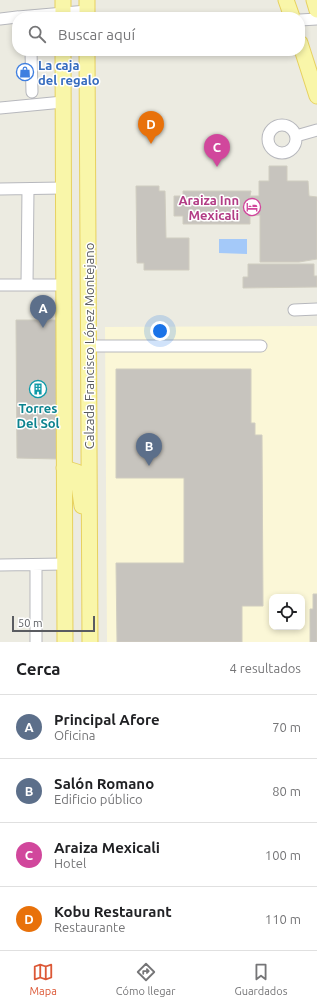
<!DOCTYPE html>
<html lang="es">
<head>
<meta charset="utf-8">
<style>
  body { margin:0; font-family:Ubuntu,sans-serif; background:#f2f2f2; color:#202124 }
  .controls { position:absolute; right:12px; bottom:12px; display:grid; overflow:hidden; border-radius:8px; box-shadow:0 2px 6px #0003 }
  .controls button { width:36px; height:36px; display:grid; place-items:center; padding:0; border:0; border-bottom:1px solid #e0e0e0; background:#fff; color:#202124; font:20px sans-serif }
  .scale { position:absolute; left:12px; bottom:10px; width:83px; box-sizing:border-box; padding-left:4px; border:2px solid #5a5c61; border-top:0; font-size:11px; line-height:14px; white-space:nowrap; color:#5a5c61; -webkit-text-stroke:3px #fff; paint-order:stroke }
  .you { position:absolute; left:160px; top:331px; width:14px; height:14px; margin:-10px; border:3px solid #fff; border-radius:50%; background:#1a73e8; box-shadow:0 0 0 6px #1a73e833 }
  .badge { display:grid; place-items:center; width:26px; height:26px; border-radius:50%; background:#dc5836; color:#fff; font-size:13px; font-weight:700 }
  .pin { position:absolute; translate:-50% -33px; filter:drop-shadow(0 1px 2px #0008) }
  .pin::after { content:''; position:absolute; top:21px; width:14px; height:12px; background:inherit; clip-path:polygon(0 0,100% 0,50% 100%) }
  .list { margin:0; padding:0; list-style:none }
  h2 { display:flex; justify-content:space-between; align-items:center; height:52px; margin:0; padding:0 16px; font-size:17px }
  h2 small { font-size:13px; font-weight:400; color:#757577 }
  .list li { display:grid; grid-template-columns:26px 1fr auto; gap:12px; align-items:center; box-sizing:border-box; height:64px; padding:0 16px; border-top:1px solid #e0e0e0 }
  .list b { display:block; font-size:15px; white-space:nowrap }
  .list p { margin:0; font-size:13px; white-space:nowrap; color:#757577 }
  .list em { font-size:13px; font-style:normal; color:#757577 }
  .icon { flex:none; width:22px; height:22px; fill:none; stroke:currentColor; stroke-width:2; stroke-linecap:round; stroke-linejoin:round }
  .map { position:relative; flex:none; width:317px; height:642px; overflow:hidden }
  .search { position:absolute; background:#fff; box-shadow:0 2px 6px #0003; left:12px; right:12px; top:12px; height:44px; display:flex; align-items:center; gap:10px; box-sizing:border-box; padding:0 14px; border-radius:16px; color:#757577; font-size:15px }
  .sheet { height:308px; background:#fff }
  nav { display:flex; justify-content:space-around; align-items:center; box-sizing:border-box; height:56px; border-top:1px solid #e0e0e0; background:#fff; font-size:11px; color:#757577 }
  nav a { display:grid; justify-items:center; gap:2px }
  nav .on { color:#dc5836 }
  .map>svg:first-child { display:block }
  .commercial { fill:#fbf7d7; fill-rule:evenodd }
  .water { fill:#a4c9f9 }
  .building { fill:#c7c4be; stroke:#d0cdc0 }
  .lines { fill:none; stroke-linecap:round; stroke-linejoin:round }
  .minor-casing { stroke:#b7b8bd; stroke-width:13 }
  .major-casing { stroke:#e7d15f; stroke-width:17 }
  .minor { stroke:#fff; stroke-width:11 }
  .major { stroke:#f9f6a9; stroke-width:15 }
  .labels { text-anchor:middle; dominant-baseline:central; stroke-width:3; stroke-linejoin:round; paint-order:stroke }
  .shop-label { font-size:13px; font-weight:bold; fill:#366cbe; stroke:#fff; text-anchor:start }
  .hotel-label { font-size:13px; font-weight:bold; fill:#b23c85; stroke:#fff; text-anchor:end }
  .street-label { font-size:13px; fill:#5a5c61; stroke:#fff }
  .culture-label { font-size:13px; font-weight:bold; fill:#0d838f; stroke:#fff }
</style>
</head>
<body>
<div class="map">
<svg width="317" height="642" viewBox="0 0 317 642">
  <rect width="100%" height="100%" fill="#ecebe1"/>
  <path class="commercial" d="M317 326V642H107L105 327ZM272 597H302V627H272Z"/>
  <path class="water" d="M219 239H247V254L219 253Z"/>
  <path class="building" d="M269 166H287V181H308L309 196 317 197V259L299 262H260V215L250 216V224H183V216H174V196H183V191H251L250 196H259V181H269Z
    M136 186H159V191H165L166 238H189V270H144V263H137Z
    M248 264H314V276H317V287L243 288V277H248Z
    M16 320H58V459L17 458Z
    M116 369H251V423H255V435H262L263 606H242V642H117L116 563H184V478H116Z
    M313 594H317V642H310V609H313Z"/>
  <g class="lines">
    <g class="minor-casing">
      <path id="minor" d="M18 17 87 11
        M0 19 17 17
        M300 20 317 19
        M31 51 32 92
        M0 108 63 102
        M268 139a14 14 0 1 1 28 0a14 14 0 1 1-28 0Z
        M296 136 317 130
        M0 189 63 188
        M0 285H63
        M27 285 28 189
        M294 310 317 309
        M89 346H261
        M0 565 64 564
        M36 642V565"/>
    </g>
    <g class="major-casing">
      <path id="major" d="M63 0V17
        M87 0V17
        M286 0 292 17
        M314 0 317 10
        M300 43 317 96
        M63 51 65 642
        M87 51 90 642
        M64 468 77 472 82 506"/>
    </g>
    <use href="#minor" class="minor"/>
    <use href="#major" class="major"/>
  </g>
  <defs>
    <g id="shop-ring" transform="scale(0.9)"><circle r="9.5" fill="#fff" stroke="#3f7fe0" stroke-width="1.5"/><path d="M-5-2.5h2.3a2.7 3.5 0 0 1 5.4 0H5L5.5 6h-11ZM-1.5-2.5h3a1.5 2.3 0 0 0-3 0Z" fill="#3f7fe0"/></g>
    <g id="hotel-ring" transform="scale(0.9)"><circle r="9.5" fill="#fff" stroke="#d1479c" stroke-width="1.5"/><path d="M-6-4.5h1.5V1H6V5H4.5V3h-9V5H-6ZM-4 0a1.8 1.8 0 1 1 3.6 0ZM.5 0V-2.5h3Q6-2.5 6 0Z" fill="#d1479c"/></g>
    <g id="building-ring" transform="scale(0.9)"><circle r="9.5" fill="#fff" stroke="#0f9aa8" stroke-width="1.5"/><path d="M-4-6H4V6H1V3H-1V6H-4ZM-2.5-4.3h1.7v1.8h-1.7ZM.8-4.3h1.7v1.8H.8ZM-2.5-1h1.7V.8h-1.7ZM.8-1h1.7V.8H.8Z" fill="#0f9aa8"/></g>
  </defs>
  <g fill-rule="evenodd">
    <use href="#shop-ring" x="25" y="72"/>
    <use href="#hotel-ring" x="252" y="207"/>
    <use href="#building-ring" x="38" y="389"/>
  </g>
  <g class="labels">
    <g class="shop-label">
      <text x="38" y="65">La caja<tspan x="38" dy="15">del regalo</tspan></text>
    </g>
    <g class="hotel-label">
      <text x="239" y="200">Araiza Inn<tspan x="239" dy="15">Mexicali</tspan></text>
    </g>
    <g class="street-label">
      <text transform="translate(89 346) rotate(-90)">Calzada Francisco López Montejano</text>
    </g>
    <g class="culture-label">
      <text x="38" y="408">Torres<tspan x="38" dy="15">Del Sol</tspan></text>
    </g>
  </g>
</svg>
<div class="controls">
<button><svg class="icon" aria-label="locate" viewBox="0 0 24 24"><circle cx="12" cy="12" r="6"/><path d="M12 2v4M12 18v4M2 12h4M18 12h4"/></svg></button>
</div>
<div class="scale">50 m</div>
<div class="you"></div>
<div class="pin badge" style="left:43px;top:328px;background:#5c6f8a">A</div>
<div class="pin badge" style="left:149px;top:466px;background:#5c6f8a">B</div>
<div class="pin badge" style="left:217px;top:167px;background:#d1479c">C</div>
<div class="pin badge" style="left:151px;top:144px;background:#e8710a">D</div>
<div class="search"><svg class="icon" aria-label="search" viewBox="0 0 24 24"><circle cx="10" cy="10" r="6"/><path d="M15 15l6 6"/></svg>Buscar aquí</div>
</div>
<section class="sheet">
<h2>Cerca<small>4 resultados</small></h2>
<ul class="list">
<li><span class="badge" style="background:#5c6f8a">A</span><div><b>Principal Afore</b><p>Oficina</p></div><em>70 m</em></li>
<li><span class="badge" style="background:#5c6f8a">B</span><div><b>Salón Romano</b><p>Edificio público</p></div><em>80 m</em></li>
<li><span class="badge" style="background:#d1479c">C</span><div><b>Araiza Mexicali</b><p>Hotel</p></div><em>100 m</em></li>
<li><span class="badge" style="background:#e8710a">D</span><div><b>Kobu Restaurant</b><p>Restaurante</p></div><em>110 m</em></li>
</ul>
</section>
<nav>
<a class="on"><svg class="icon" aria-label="map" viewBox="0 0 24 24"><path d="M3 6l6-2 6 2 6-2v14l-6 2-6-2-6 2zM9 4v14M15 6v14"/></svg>Mapa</a>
<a><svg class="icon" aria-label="directions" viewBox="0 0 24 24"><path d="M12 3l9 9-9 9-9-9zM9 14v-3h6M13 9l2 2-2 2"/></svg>Cómo llegar</a>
<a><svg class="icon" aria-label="saved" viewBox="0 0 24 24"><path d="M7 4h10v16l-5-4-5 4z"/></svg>Guardados</a>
</nav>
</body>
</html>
